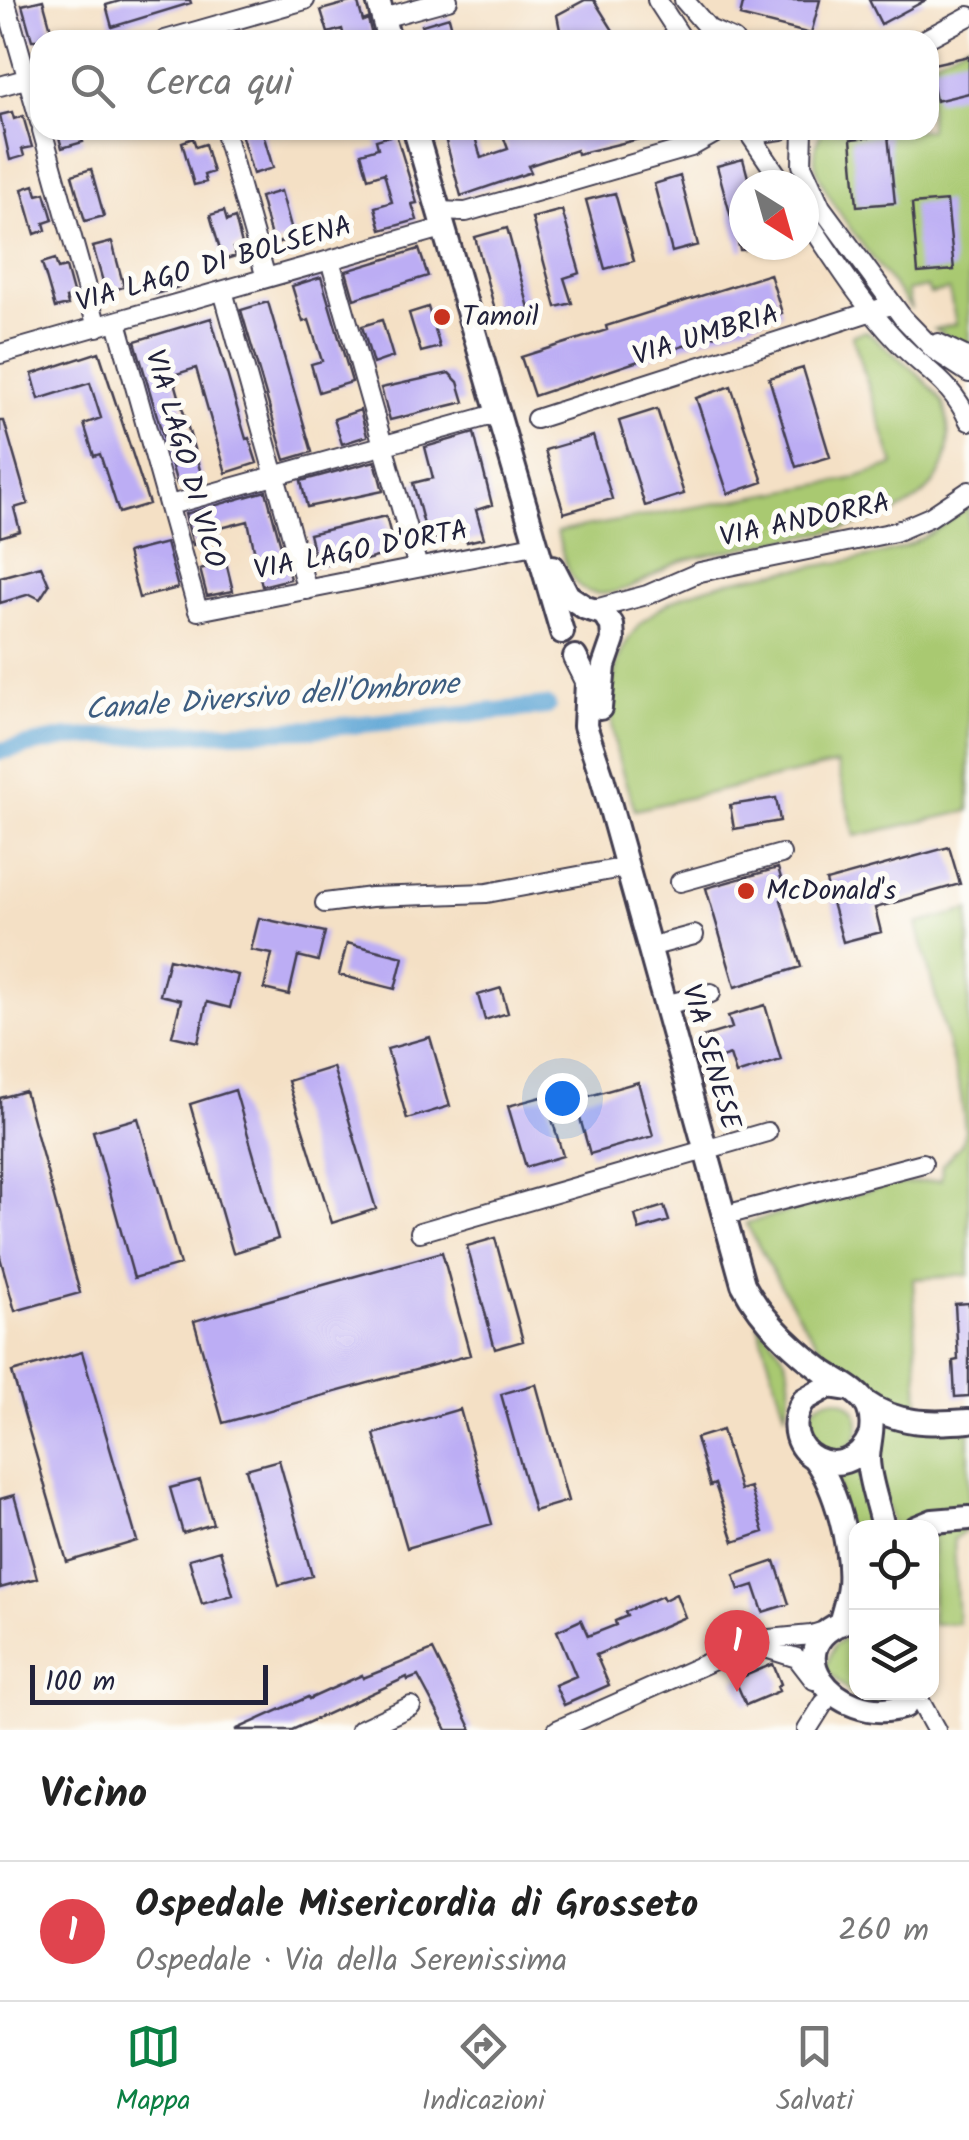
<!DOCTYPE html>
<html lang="it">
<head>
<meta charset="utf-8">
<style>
  body { margin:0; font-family:Kalam,sans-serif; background:#f6f6f6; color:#222 }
  .controls { position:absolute; right:30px; bottom:30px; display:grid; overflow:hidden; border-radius:20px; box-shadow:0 2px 8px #0004 }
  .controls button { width:90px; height:90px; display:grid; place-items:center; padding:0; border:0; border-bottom:2px solid #e0e0e0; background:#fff; color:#222; font:50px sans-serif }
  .compass { position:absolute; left:729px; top:170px; width:90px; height:90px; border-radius:50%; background:#fff; box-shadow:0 2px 8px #0004; rotate:143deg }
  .scale { position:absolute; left:30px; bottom:25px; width:238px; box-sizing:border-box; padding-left:10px; border:5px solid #22223b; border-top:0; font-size:28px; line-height:35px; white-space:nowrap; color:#22223b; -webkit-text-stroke:8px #fdfcf7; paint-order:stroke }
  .you { position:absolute; left:562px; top:1098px; width:35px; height:35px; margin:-25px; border:8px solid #fff; border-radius:50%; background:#1a73e8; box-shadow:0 0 0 15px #1a73e833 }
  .badge { display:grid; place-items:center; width:65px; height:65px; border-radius:50%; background:#0b8043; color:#fff; font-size:32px; font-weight:700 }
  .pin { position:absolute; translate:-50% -82px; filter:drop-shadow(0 2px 5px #0008) }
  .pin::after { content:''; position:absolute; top:52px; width:35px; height:30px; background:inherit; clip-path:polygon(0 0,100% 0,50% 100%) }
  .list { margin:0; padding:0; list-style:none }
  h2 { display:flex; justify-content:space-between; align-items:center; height:130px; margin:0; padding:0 40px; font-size:42px }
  h2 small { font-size:32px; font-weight:400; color:#767676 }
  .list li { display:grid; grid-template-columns:65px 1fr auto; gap:30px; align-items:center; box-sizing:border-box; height:140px; padding:0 40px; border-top:2px solid #e0e0e0 }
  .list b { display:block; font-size:38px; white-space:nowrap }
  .list p { margin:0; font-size:32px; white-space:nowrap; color:#767676 }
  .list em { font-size:32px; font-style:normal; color:#767676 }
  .icon { flex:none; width:55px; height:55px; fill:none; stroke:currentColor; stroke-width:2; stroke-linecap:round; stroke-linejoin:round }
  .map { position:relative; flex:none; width:969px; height:1730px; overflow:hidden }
  .search { position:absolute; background:#fff; box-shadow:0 2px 8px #0004; left:30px; right:30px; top:30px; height:110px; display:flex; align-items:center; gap:25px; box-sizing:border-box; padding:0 35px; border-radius:30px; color:#767676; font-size:38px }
  .sheet { height:270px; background:#fff }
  nav { display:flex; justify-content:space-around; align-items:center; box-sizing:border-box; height:140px; border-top:2px solid #e0e0e0; background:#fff; font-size:28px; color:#767676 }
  nav a { display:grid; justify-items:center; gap:5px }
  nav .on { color:#0b8043 }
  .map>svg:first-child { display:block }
  .green { fill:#a9c971; stroke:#667656; stroke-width:2.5 }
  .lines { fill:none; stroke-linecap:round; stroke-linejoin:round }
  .canal { stroke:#5fa6d5; stroke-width:18 }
  .building { fill:#bcadf4 }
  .minor-casing { stroke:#423e50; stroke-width:22 }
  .major-casing { stroke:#423e50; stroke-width:28 }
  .minor { stroke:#fff; stroke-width:18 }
  .major { stroke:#fff; stroke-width:22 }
  .poi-dot { fill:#c8321e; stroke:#fdfcf7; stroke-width:4 }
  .labels { text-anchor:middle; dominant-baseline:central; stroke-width:10; stroke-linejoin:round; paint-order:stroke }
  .street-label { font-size:28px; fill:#22223b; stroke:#fdfcf7 }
  .poi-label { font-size:28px; fill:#22223b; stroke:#fdfcf7; text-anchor:start }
  .water-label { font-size:30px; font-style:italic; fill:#3d5d80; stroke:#fdfcf7 }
</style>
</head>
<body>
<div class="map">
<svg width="969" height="1730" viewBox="0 0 969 1730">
  <rect width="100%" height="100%" fill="#fdfcf7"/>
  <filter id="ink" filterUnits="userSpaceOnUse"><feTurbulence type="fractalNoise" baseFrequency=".01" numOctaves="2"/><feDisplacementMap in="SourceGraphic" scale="20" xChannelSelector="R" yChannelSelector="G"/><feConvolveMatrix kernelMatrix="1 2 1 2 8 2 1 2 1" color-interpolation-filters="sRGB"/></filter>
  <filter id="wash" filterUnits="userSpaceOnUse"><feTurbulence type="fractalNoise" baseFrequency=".0048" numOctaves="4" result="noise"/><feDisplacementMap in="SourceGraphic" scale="40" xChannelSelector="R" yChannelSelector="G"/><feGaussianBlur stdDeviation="2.25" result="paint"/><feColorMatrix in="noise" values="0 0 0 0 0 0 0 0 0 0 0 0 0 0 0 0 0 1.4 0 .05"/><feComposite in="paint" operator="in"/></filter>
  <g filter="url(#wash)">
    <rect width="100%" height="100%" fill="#f4e0c5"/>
    <path class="green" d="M969 42V349L935 329 956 324 949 290 930 294 927 287 907 291 911 309C887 275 820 198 815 161 814 149 818 140 822 130H929V63Z
      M866 331C892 353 924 375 944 404 969 500 886 521 821 533 786 540 751 546 716 553 703 556 690 558 679 562 653 573 623 598 594 593 567 589 563 554 557 532L851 479 894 465 852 335Z
      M969 507V811L855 836 837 764 635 810C628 789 619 767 615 744 581 551 788 588 904 547 928 538 948 521 969 507Z
      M969 910V1275L913 1279 919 1405C909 1405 898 1405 888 1403 829 1385 774 1274 746 1223L891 1185 941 1180 942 1165 961 1145 965 1130 961 1095 917 924Z
      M757 1322C785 1352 799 1372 785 1413Z
      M807 1425a26 26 0 1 1 52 0a26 26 0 1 1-52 0Z
      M884 1422 969 1429V1511L911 1522 905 1527H892L878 1473Z
      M859 1469 876 1527 856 1528V1606L837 1477Z
      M932 1528 969 1529 954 1539 958 1623 932 1624Z
      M856 1630V1692L901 1693 867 1711 825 1668 835 1644Z"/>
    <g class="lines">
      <path class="canal" d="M0 751 67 738 311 729 547 706"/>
    </g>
    <g id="blocks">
      <path class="building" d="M43 0 54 40H32L22 5Z
        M123 0H190L191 3 112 27 106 5Z
        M357 0 363 21 368 19 373 40H345L342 29 328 33 321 10Z
        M585 0H594L619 40H562L557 15Z
        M744 0H820L811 34 740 16Z
        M869 0H926L881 24Z
        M449 17 455 40H426L422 25Z
        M969 56V93L936 101 929 65Z
        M12 112 14 119 23 116 32 147 22 149 24 156 10 160 0 115Z
        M57 130H79L83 142 62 148Z
        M240 130H262L273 168 253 174Z
        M473 130 481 158 508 149 501 130H547L548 134 562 130H660V134L577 154 576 150 528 166 531 172 461 196 445 138Z
        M396 134 417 203 412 204 417 220 381 230 375 207 392 202 384 173 368 178 361 153 378 148 376 140Z
        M888 135 895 203 857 206 851 139Z
        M193 138 196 147 205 144 213 172 204 175 206 182 194 185 182 142Z
        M743 159 750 185H744V250H740L717 166Z
        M91 169 104 216 85 221 72 175Z
        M680 176 698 245 672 252 654 184Z
        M34 185 37 195 45 193 53 220 44 223 46 230 35 234 22 189Z
        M281 191 294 238 273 244 260 197Z
        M615 193 634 261 605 269 586 200Z
        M947 201 954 270 918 273 912 204Z
        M562 210 580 273 564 278 572 303 556 307 532 218Z
        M224 211 227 221 235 218 242 245 233 248 236 256 223 260 210 215Z
        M507 228 529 308 497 317 475 237Z
        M112 242 124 287 106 292 93 247Z
        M419 249 428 276 354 299 346 271Z
        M55 259 58 269 66 267 74 296 66 298 68 305 55 308 42 263Z
        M174 271 179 287 156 294 152 277Z
        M770 274 782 313 534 396 521 357 607 330 606 326Z
        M321 277 352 382 319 392 311 364 322 361 309 320 303 322 292 286Z
        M268 302 312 452 285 460 241 310Z
        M428 307 440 347 421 352 409 313Z
        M211 318 246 439 249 438 257 463 226 473 196 368 173 375 202 477 177 484 135 341Z
        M382 320 393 357 373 364 362 326Z
        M99 352 149 504 119 513 100 454 94 456 84 424 101 418 90 383 39 399 32 374Z
        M803 368 830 457 796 467 769 378Z
        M449 373 458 382 464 402 390 420 381 388Z
        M731 386 763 482 728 494 696 398Z
        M657 409 684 494 645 506 619 421Z
        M360 410 367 436 342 444 334 419Z
        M0 421H4L28 504 14 508 20 531 0 537Z
        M474 433 492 505 476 510 484 538 467 542 464 531 428 540 413 483 433 478 425 447Z
        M593 436 612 499 564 513 545 450Z
        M375 461 383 491 307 507 301 481Z
        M266 491 290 579 262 586 248 521 217 529 219 538 193 545 185 514Z
        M386 516 395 552 366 560 365 555 317 567 309 534Z
        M166 543 178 588 139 598 127 553Z
        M226 562 233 591 207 596 200 569Z
        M41 566 49 585 40 599 30 594 0 603V577Z
        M776 798 780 821 734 829 730 805Z
        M949 847 960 884 875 908 881 932 843 942 826 881Z
        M778 868 787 898 781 900 801 967 735 987 706 888Z
        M259 918 325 932 318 961 298 956 289 995 264 989 272 954 251 950Z
        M347 943 403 957 395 989 339 975Z
        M169 959 238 975 230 1008 207 1002 198 1042 172 1036 181 1000 160 995Z
        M501 988 508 1013 485 1020 478 995Z
        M765 1005 781 1060 736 1074 730 1055 709 1062 702 1037 732 1028 728 1016Z
        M430 1037 450 1106 407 1119 387 1049Z
        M333 1067 376 1209 332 1223 288 1081Z
        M638 1082 653 1136 590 1154 575 1100Z
        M235 1090 278 1239 233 1253 190 1104Z
        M25 1091 80 1293 15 1311 0 1257V1098Z
        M545 1096 563 1156 526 1167 508 1106Z
        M138 1118 180 1265 134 1278 93 1131Z
        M664 1206 669 1221 639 1230 635 1215Z
        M495 1238 523 1341 495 1349 467 1246Z
        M442 1252 470 1355 223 1423 194 1321Z
        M969 1303V1396L955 1397 953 1361 958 1360 955 1304Z
        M82 1352 137 1541 67 1562 12 1372Z
        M536 1384 568 1501 534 1511 501 1394Z
        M460 1409 492 1524 407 1548 374 1434Z
        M722 1430 740 1490 750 1487 764 1532 734 1542 715 1484 710 1486 696 1438Z
        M279 1460 312 1576 279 1585 246 1469Z
        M200 1480 213 1524 183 1533 170 1488Z
        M14 1495 37 1578 0 1588V1499Z
        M220 1550 233 1595 202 1604 189 1559Z
        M775 1561 789 1604 763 1612 754 1585 739 1590 734 1575Z
        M676 1594 685 1617 596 1655 609 1685 564 1705 555 1685 576 1676 557 1631 581 1620 588 1636 616 1625 615 1621 627 1616 625 1612 662 1596 664 1600Z
        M433 1650 472 1730H447L418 1676 408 1680 407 1677 292 1730H235L308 1697 309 1699 362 1675 363 1678Z
        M773 1664 781 1684 777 1686 779 1691 746 1705 735 1680Z"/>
    </g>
  </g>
  <g filter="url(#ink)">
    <use href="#blocks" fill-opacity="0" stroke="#423e50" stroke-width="2.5"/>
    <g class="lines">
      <g class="minor-casing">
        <path id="minor" d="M5 0 40 122
          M657 0 683 40
          M684 0 709 29 734 40
          M383 18 448 0
          M165 40 305 0
          M924 40 969 16
          M0 86 40 75
          M42 130 97 327
          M224 130 266 278
          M745 130 760 133 781 130
          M803 130 802 165 821 207 903 318 934 350 969 373
          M748 132 784 185
          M437 211 466 212 691 147 721 130
          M804 215C833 257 861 303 897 341 925 371 950 380 969 421
          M330 260 418 567
          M223 291 307 590
          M117 322 198 611 534 545
          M938 343 969 358
          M0 354 442 228
          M536 419 891 305
          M170 505 496 414
          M595 609 647 595 700 572 895 532 930 517 969 491
          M680 882 781 854
          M325 903 371 897 487 893 627 867
          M649 947 694 935
          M665 1005 711 993
          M737 1212 923 1163
          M420 1232 767 1132
          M759 1646 797 1658 814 1680
          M915 1692 936 1730
          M360 1730 411 1706
          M557 1730 759 1640 811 1635 831 1629
          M807 1730 824 1703"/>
      </g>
      <g class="major-casing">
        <path id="major" d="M378 0 389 40
          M415 130 562 632
          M553 567 568 596 586 608 603 613 612 625 613 640 604 666 600 708
          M575 657 587 681 585 726 602 777 743 1284C760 1317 791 1347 820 1369 835 1380 859 1390 868 1407 876 1424 868 1442 868 1460 869 1482 879 1506 883 1528
          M848 1389 829 1386 804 1400C770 1453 847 1491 870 1436
          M865 1402C897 1425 931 1424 969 1421
          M814 1458C836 1487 852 1548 849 1586 848 1598 843 1612 840 1624
          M916 1528 933 1521 969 1518
          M856 1618C767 1641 836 1730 905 1706"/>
      </g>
      <use href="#minor" class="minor"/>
      <use href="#major" class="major"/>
    </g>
  </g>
  <g class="poi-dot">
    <circle cx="442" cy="317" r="10"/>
    <circle cx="746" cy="891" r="10"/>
  </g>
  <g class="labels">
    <g class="street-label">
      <text transform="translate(214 265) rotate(-16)">VIA LAGO DI BOLSENA</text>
      <text transform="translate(706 336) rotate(-17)">VIA UMBRIA</text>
      <text transform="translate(184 459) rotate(74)">VIA LAGO DI VICO</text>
      <text transform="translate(805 521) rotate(-12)">VIA ANDORRA</text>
      <text transform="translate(361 551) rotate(-11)">VIA LAGO D'ORTA</text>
      <text transform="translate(710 1057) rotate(74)">VIA SENESE</text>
    </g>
    <g class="poi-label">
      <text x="462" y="317">Tamoil</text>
      <text x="766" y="891">McDonald's</text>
    </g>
    <g class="water-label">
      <text transform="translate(272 698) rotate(-4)">Canale Diversivo dell'Ombrone</text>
    </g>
  </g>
</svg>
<div class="controls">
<button><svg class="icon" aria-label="locate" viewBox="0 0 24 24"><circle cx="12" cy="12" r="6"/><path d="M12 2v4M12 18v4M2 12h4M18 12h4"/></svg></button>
<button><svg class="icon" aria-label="layers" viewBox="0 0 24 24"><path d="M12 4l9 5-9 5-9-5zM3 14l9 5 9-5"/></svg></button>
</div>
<svg class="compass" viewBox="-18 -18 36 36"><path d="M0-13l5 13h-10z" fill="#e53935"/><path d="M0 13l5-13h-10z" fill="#767676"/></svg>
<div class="scale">100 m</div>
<div class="you"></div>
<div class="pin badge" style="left:737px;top:1692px;background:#e0444e">1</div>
<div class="search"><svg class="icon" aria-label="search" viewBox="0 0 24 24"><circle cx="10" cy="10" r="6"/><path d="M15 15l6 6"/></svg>Cerca qui</div>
</div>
<section class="sheet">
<h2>Vicino<small></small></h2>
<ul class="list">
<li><span class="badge" style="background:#e0444e">1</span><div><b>Ospedale Misericordia di Grosseto</b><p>Ospedale · Via della Serenissima</p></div><em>260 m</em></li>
</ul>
</section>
<nav>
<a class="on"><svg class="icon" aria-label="map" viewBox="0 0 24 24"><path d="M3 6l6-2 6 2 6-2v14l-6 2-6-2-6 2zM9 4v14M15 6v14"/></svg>Mappa</a>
<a><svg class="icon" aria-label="directions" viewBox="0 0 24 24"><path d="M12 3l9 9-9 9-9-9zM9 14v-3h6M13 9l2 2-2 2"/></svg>Indicazioni</a>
<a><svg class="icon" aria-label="saved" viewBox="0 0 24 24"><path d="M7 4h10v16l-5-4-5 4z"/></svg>Salvati</a>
</nav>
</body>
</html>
